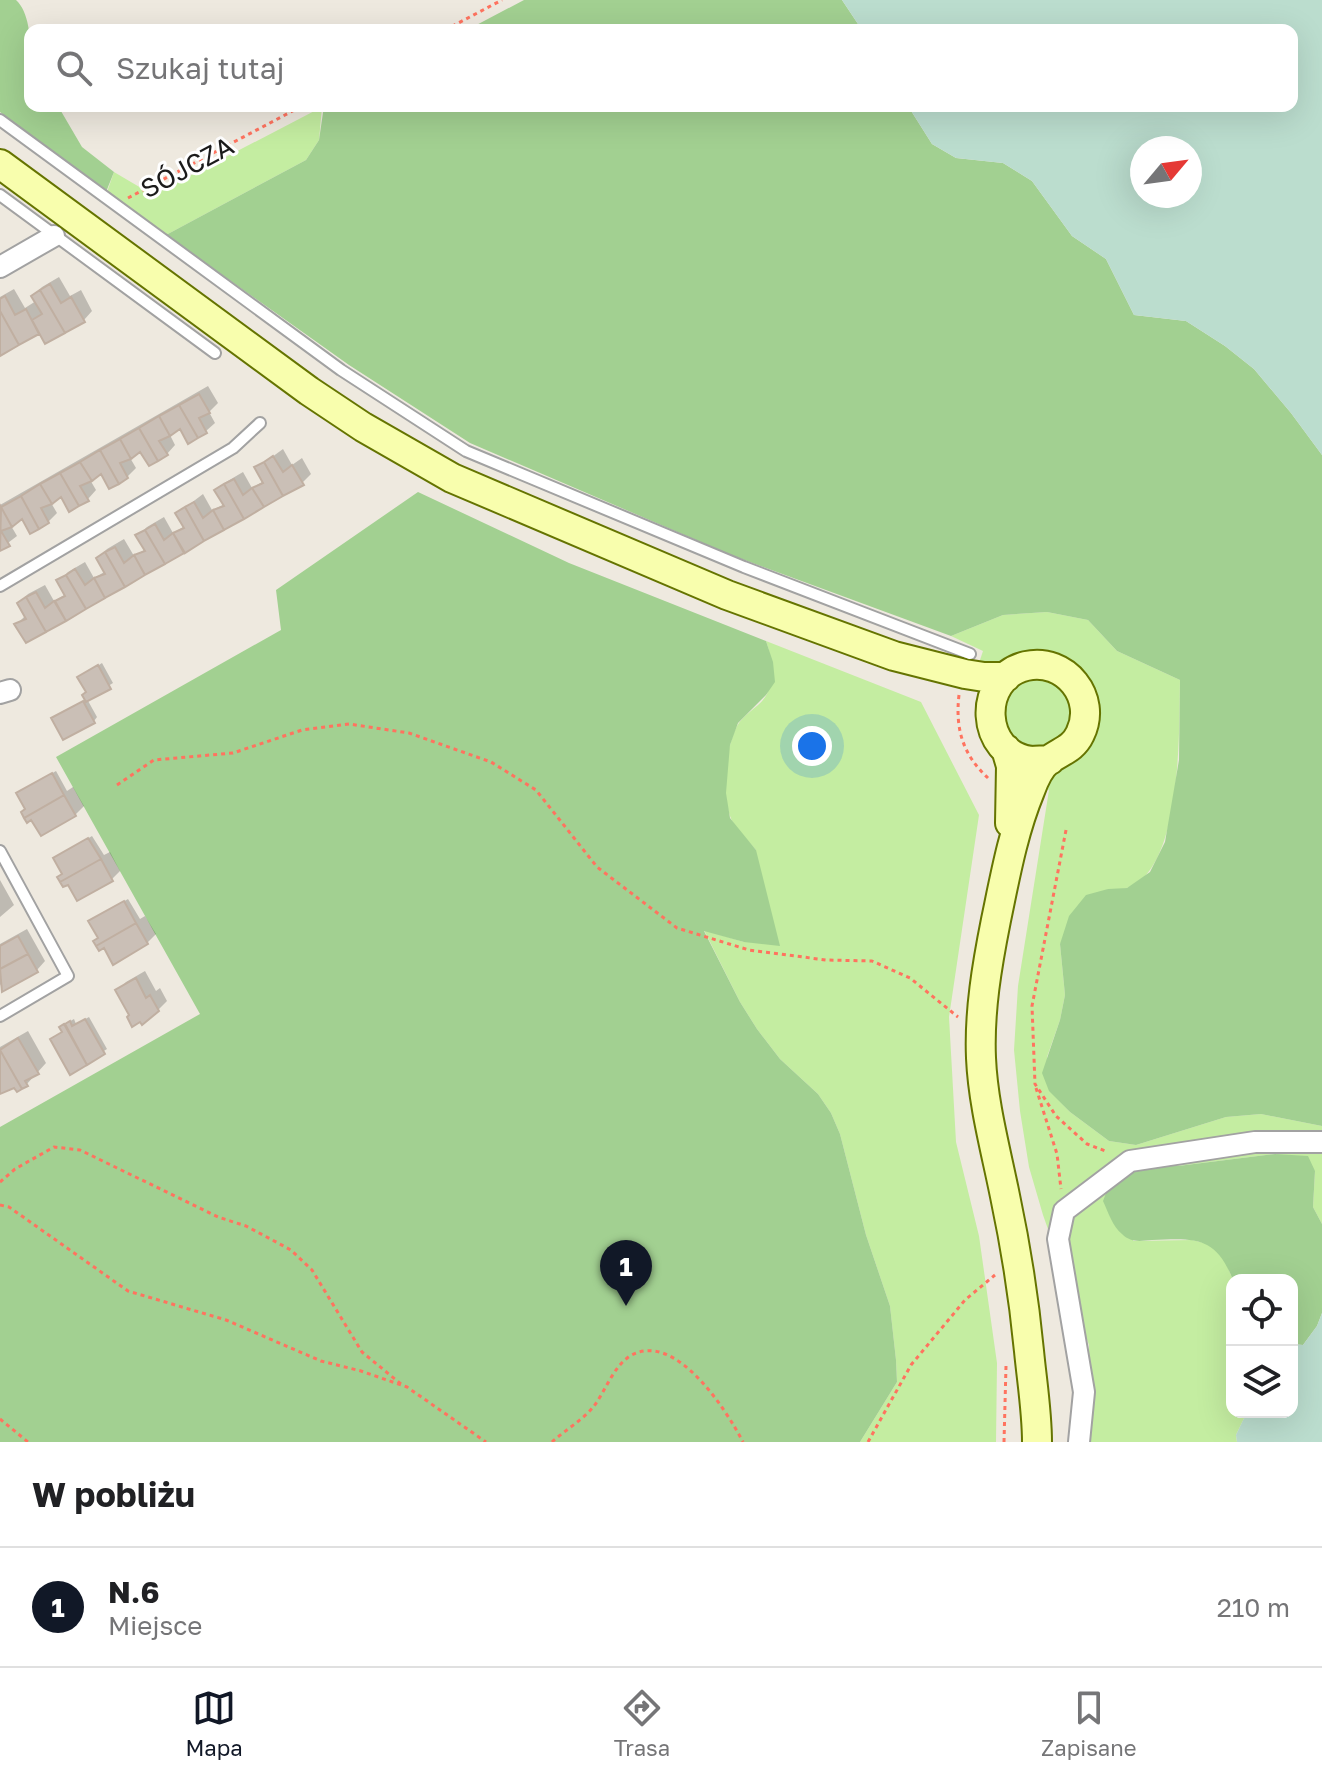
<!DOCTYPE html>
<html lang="pl">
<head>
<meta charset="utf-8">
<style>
  body { margin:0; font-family:"Golos Text",sans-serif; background:#f2f2f2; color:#202124 }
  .controls { position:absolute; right:24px; bottom:24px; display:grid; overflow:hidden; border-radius:16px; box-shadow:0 8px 32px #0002 }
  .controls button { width:72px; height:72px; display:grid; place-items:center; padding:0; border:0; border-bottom:2px solid #e0e0e0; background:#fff; color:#202124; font:40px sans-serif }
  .compass { position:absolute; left:1130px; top:136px; width:72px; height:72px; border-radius:50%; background:#fff; box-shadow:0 8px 32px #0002; rotate:61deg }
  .you { position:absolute; left:812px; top:746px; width:28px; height:28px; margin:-20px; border:6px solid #fff; border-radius:50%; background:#1a73e8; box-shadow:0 0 0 12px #1a73e833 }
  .badge { display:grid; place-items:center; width:52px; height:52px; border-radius:50%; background:#111827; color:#fff; font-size:26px; font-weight:700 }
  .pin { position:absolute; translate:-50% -66px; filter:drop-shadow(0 2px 4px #0008) }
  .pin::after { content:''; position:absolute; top:42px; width:28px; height:24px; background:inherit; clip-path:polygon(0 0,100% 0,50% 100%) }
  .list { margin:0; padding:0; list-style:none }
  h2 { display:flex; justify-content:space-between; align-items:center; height:104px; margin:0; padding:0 32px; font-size:34px }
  h2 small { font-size:26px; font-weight:400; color:#757577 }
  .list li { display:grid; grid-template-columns:52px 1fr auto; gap:24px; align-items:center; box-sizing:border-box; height:120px; padding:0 32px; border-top:2px solid #e0e0e0 }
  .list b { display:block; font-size:30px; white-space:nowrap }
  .list p { margin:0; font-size:26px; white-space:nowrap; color:#757577 }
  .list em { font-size:26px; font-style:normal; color:#757577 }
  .icon { flex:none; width:44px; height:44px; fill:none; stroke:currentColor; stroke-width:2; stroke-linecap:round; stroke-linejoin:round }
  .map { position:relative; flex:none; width:1322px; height:1442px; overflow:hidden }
  .search { position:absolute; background:#fff; box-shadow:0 8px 32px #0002; left:24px; right:24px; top:24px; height:88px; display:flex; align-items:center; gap:20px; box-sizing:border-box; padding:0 28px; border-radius:16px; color:#757577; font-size:30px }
  .sheet { height:224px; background:#fff }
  nav { display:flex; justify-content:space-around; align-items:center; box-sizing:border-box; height:112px; border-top:2px solid #e0e0e0; background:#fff; font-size:22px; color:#757577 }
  nav a { display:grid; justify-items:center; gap:4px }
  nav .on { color:#111827 }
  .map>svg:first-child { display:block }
  .grass { fill:#c4eda1 }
  .forest { fill:#a2d091 }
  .wetland { fill:#bbddce; fill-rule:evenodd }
  .shadow { fill:#0003 }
  .building { fill:#cabfb6; stroke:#c0afa1; stroke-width:2 }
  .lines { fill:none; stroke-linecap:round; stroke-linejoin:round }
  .service-casing { stroke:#a2a2a2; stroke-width:14 }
  .minor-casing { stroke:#a2a2a2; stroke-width:24 }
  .secondary-casing { stroke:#657400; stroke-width:32 }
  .path { stroke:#ff735f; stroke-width:3; stroke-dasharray:4 4; stroke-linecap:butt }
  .service { stroke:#fff; stroke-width:10 }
  .minor { stroke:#fff; stroke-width:20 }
  .secondary { stroke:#f8fead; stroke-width:28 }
  .labels { text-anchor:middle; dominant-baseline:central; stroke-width:6; stroke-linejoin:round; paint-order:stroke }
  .street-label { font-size:26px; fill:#1b1b1b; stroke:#fff }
</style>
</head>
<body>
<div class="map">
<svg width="1322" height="1442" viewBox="0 0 1322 1442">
  <rect width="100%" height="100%" fill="#eee9df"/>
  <path class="grass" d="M322 107 319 140 306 160 166 235 107 192 114 172 153 195Z
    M1047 612 1088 620 1117 651 1180 680C1179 728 1183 870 1127 888 1122 890 1113 889 1108 889L1060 944 1065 995 1060 1020 1047 1057 1050 1091 1070 1112 1109 1141 1136 1145 1226 1117 1261 1114 1322 1126V1224L1313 1207 1315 1171 1275 1154 1178 1166 1151 1164 1133 1241 1192 1240 1209 1244 1224 1258 1233 1280 1232 1412H1247L1236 1435 1237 1442H1090L1089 1345 1043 1215 1029 1167 1020 1111 1014 1050 1018 986 1049 790 1043 788C1057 766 1077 766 1091 743 1115 704 1078 643 1031 650 1020 652 1012 659 1003 663 996 666 986 665 978 666L983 651 951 636 1003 615Z
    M766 641 921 702 979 815 949 1017 956 1142 979 1236 997 1363 996 1442H860L897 1382 896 1360 890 1306 866 1235 840 1134 831 1113 818 1094 780 1059 757 1029 740 1002 704 930 744 942 756 850C748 840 734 828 730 816 721 790 725 750 737 726 744 713 761 706 767 694 775 677 772 658 766 641Z
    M1004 713a34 34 0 1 1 68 0a34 34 0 1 1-68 0Z"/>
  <path class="forest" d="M0 0H16C37 19 30 79 30 106H58L82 147 114 172 106 192 0 112Z
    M524 0H842L862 30H467Z
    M324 106H908L932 144 956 158 1003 163 1032 181 1072 236 1106 259 1134 315 1186 321 1225 346 1254 369 1291 413 1322 455V1126L1261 1114 1226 1117 1136 1145 1109 1141 1070 1112 1049 1091 1042 1073 1060 1020 1065 995 1060 944 1069 916 1086 895 1108 889 1127 888 1150 872 1165 842 1179 760 1180 680 1117 651 1088 620 1047 612 1003 615 951 636 731 555 470 443 349 365 166 235 306 160 319 140Z
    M418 492 569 563 766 641 773 662 775 682 766 695 738 723 730 745 726 793 730 818 756 850 780 946 744 942 704 931 740 1002 757 1029 780 1059 818 1094 831 1113 840 1134 866 1235 890 1306 896 1360 897 1382 860 1442H0V1127L200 1014 56 757 281 630 276 590Z
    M1275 1154 1308 1156 1315 1171 1313 1207 1322 1224V1313L1317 1326 1303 1345 1292 1344V1280H1233C1216 1236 1195 1238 1152 1240 1140 1241 1131 1243 1122 1234 1113 1227 1108 1212 1103 1201L1108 1188 1134 1169 1151 1164 1178 1166Z"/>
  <path class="wetland" d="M842 0H1322V455L1291 413 1254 369 1225 346 1186 321 1134 315 1106 259 1072 236 1032 181 1003 163 956 158 932 144 908 106H1292V30H862ZM1142 148H1190V196H1142Z
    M1322 1313V1442H1237L1236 1435 1247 1412H1292V1344L1303 1345 1317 1326Z"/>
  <path class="shadow" d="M59 277 70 296 81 290 92 311 84 320 40 331 0 354V297L14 289 25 308 36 301 33 296 42 287Z
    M208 386 218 403 209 412 215 423 206 431 189 441 181 426 169 433 175 445 167 454 141 449 129 456 136 468 127 477 101 472 89 478 96 490 88 499 62 494 50 501 57 513 48 522 22 517 10 524 17 536 0 549V505Z
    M283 449 292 465 302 458 311 474 302 483 27 641 17 624 26 615 19 603 28 594 45 585 54 601 66 594 59 581 68 572 85 562 94 578 106 571 98 558 107 549 124 539 134 556 146 549 138 535 147 527 164 517 173 533 185 526 178 513 203 494 212 510 225 504 217 490 226 482 243 472 252 488 264 481 257 468Z
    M102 663 113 683 87 699 97 717 94 721 54 718 86 699 88 692 80 677Z
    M56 771 67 791 73 787 84 806 75 815 27 809 23 790Z
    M92 836 104 855 110 852 120 871 111 880 64 873 55 858Z
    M0 880 14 905 0 917Z
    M128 899 140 919 145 916 156 934 147 943 95 918Z
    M27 929 45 961 37 970 3 989 0 984V944Z
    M145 971 156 991 160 988 167 1001 158 1010 132 1015 118 990 126 982Z
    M89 1017 107 1049 70 1072 52 1039 64 1031 62 1028 65 1024 74 1019 76 1024Z
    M28 1031 46 1063 26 1085H15L0 1090V1047Z"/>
  <path class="building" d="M50 284 61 303 71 297 85 322 65 333 40 290Z
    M40 290 65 333 45 344 32 320 42 314 31 296Z
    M5 296 15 315 26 309 39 334 19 345 0 311V299Z
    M0 311 19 345 0 356Z
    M199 394 210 413 199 418 207 433 198 438 179 405Z
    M179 405 198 438 188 444 180 429 170 436 159 416Z
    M159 416 170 436 159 441 168 455 158 461 139 428Z
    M139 428 158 461 149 466 140 452 131 459 120 439Z
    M120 439 131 459 120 463 128 478 119 484 100 450Z
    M100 450 119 484 109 489 101 474 92 481 80 462Z
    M273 456 283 472 292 465 304 485 283 496 264 462Z
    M80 462 92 481 80 486 89 501 79 506 60 473Z
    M264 462 283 496 264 507 252 488 263 483 254 467Z
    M60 473 79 506 69 512 61 497 52 504 40 484Z
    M234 479 243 495 252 488 264 507 244 519 224 484Z
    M40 484 52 504 41 508 49 523 39 529 21 496Z
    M224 484 244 519 224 530 213 510 224 506 214 490Z
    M21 496 39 529 30 534 22 519 12 527 1 507Z
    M194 502 203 518 213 510 224 530 204 541 185 507Z
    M1 507 12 527 1 531 10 546 0 551Z
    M185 507 204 541 185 553 173 533 184 528 175 513Z
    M155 524 164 540 173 533 184 553 165 564 145 530Z
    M145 530 165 564 145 575 134 555 145 551 135 535Z
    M115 547 124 563 134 555 145 575 125 587 105 552Z
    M105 552 125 587 105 598 94 578 105 574 96 558Z
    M75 569 85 585 94 578 105 598 86 609 66 575Z
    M66 575 86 609 66 621 55 601 65 596 56 580Z
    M36 592 45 608 54 601 66 621 46 632 26 597Z
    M26 597 46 632 26 643 14 624 26 619 17 603Z
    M98 665 111 689 86 702 82 695 86 692 77 677Z
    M83 701 95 723 63 740 51 718Z
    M52 773 64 795 24 818 21 812 25 809 16 793Z
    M64 795 76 816 41 836 31 820 27 823 24 818Z
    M88 838 101 859 60 882 57 877 62 874 53 858Z
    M101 859 113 881 77 901 68 885 63 887 60 882Z
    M124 901 136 923 96 946 93 941 98 938 88 921Z
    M136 923 148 944 113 965 104 948 99 951 96 946Z
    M18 936 28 954 0 969V946Z
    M28 954 38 972 2 992 0 969Z
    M136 978 146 998 150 995 159 1011 142 1025 140 1022 132 1027 127 1017 129 1015 115 990Z
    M85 1019 105 1054 87 1065 65 1024 70 1021 72 1026Z
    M64 1024 87 1065 70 1075 50 1039 62 1032 59 1027Z
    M18 1038 39 1074 25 1081 28 1086 22 1089 0 1050Z
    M0 1050 22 1089 17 1092 14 1088 0 1094Z"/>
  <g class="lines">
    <g class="service-casing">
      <path id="service" d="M0 120 341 370 466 451 744 567 970 654
        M0 195 215 353
        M0 586 233 448 260 423
        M0 851 68 976 0 1016"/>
    </g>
    <g class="minor-casing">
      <path id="minor" d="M0 267 54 236
        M0 693 10 690
        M1079 1442 1084 1392 1058 1239 1064 1211 1130 1161 1255 1142H1322"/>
    </g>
    <g class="secondary-casing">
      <path id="secondary" d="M0 164 309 391 363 427 452 478 727 595 894 656 965 674 984 677H1006
        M1006 749 1011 766 1010 823
        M1037 1442C1037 1412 1032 1382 1029 1351 1024 1299 1016 1248 1005 1196 996 1151 983 1104 981 1058 979 1012 987 965 996 920 1005 877 1013 832 1030 791 1034 780 1039 767 1049 760 1061 751 1073 749 1080 734 1098 698 1065 657 1026 666 976 678 980 755 1031 761 1037 761 1044 760 1050 760"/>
    </g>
    <path class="path" d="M445 30 502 0
      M128 198 302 106
      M959 695C955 729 963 755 988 778
      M117 785 154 760 233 753 302 730 349 724 409 733 491 762 536 790 597 867 677 928 749 950 826 960 872 961 910 978 958 1017
      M1066 830 1032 1006 1035 1084 1056 1116 1087 1144 1108 1152
      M1036 1088 1057 1154 1061 1189
      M0 1182 15 1169 54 1147 80 1150 218 1217 246 1226 291 1250 312 1270 362 1352 401 1384
      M0 1205 9 1207 128 1291 226 1320 321 1361 361 1371 407 1387 486 1442
      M0 1419 28 1442
      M552 1442C565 1430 583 1420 594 1406 606 1390 613 1367 630 1356 675 1329 727 1411 743 1442
      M868 1442 911 1365 965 1300 995 1275
      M1004 1442 1006 1366"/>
    <use href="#service" class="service"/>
    <use href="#minor" class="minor"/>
    <use href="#secondary" class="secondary"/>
  </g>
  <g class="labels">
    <g class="street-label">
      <text transform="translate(187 167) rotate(-28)">SÓJCZA</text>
    </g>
  </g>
</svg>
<div class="controls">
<button><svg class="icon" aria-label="locate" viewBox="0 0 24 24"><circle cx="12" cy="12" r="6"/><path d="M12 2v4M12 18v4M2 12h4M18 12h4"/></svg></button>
<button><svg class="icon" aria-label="layers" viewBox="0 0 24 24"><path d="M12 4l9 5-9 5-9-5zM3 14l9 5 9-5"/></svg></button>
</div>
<svg class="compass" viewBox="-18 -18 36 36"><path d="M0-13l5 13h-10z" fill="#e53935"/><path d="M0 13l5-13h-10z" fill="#757577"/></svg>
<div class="you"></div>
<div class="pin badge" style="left:626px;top:1306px">1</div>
<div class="search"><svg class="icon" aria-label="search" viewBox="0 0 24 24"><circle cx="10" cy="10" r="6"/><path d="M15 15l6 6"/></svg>Szukaj tutaj</div>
</div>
<section class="sheet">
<h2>W pobliżu<small></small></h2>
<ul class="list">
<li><span class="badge">1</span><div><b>N.6</b><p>Miejsce</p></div><em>210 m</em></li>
</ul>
</section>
<nav>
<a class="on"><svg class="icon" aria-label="map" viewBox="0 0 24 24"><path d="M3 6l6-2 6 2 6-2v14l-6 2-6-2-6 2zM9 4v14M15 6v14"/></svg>Mapa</a>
<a><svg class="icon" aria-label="directions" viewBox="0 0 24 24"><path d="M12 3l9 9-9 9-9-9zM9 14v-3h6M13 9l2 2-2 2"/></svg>Trasa</a>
<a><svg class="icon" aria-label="saved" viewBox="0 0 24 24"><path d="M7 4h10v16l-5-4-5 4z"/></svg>Zapisane</a>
</nav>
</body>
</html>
